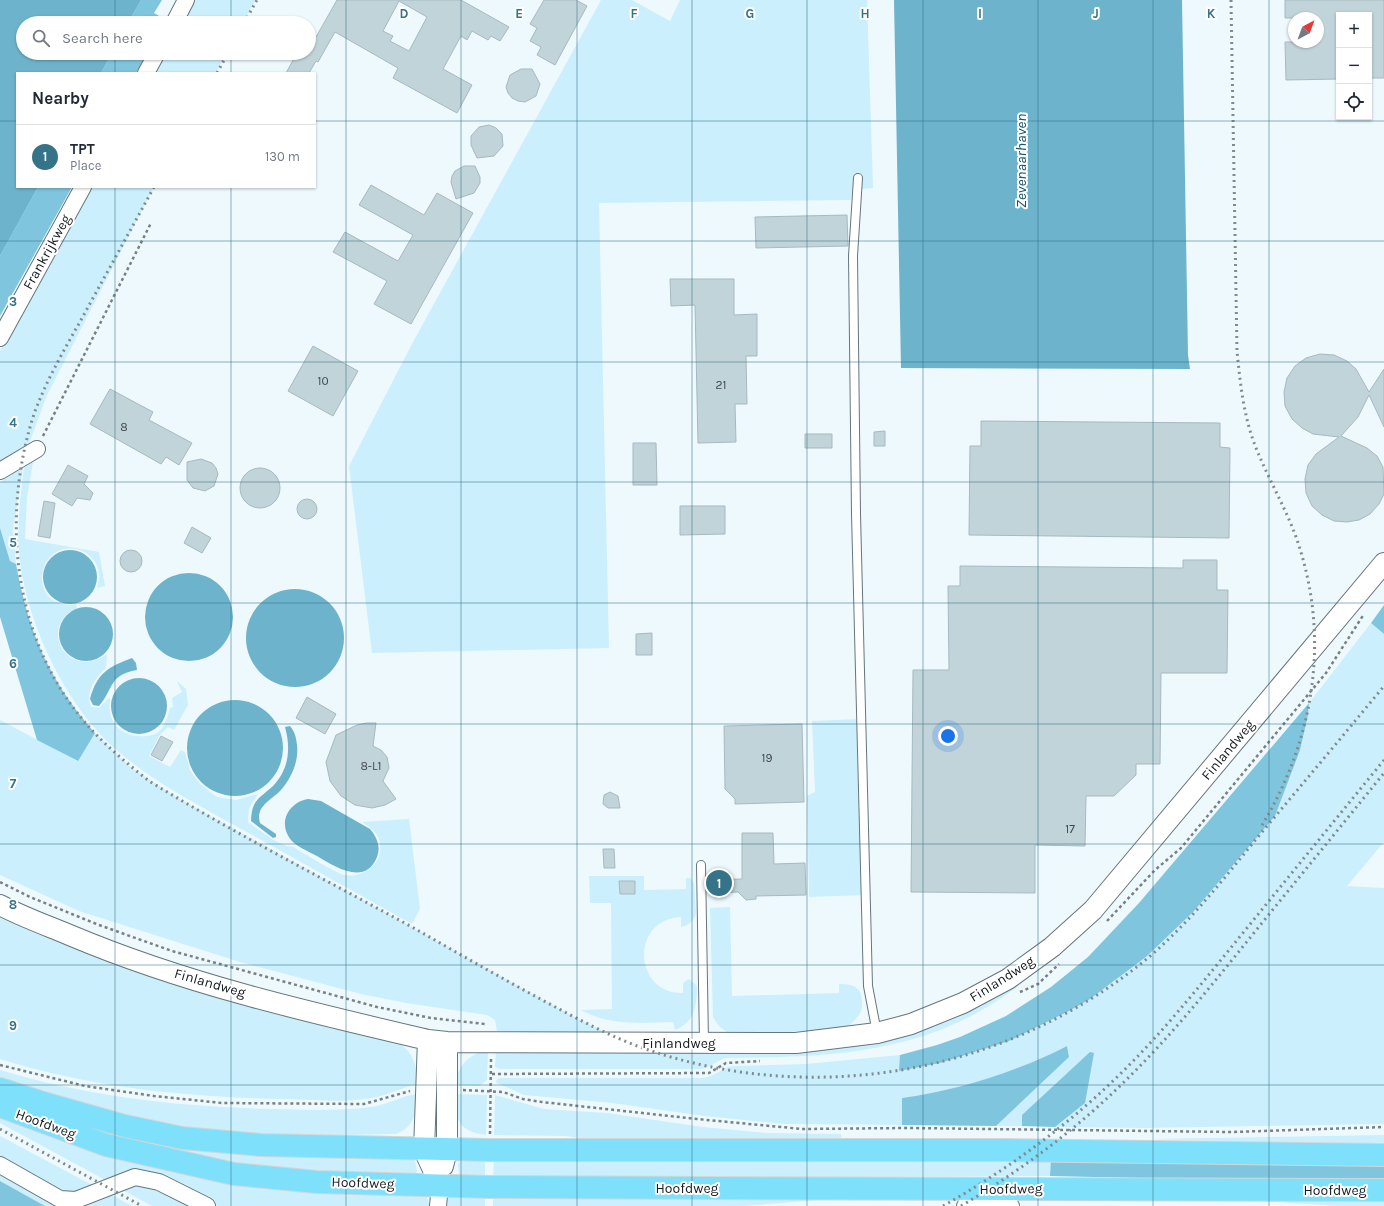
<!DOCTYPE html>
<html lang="en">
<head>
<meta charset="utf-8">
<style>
  body { margin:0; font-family:Karla,sans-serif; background:#f2f2f3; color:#1f2937 }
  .controls { position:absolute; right:12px; top:12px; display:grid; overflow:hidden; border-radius:0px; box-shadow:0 1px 3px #0004 }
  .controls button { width:36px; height:36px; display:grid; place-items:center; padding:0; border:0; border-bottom:1px solid #e0e1e3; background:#fff; color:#1f2937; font:20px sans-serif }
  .compass { position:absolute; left:1288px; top:12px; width:36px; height:36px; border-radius:50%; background:#fff; box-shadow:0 1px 3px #0004; rotate:41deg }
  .you { position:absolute; left:948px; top:736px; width:14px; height:14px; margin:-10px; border:3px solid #fff; border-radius:50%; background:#1a73e8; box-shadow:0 0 0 6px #1a73e833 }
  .badge { display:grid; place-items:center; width:26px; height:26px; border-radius:50%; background:#347388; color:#fff; font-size:13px; font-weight:700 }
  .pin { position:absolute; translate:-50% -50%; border:2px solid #fff; box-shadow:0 1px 4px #0006 }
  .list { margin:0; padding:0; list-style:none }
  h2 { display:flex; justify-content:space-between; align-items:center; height:52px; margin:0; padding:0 16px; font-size:17px }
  h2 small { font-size:13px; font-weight:400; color:#747a83 }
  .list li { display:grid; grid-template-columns:26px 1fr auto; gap:12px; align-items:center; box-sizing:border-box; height:64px; padding:0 16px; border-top:1px solid #e0e1e3 }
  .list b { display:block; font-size:15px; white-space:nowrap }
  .list p { margin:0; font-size:13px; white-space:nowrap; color:#747a83 }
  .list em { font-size:13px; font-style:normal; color:#747a83 }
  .icon { flex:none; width:22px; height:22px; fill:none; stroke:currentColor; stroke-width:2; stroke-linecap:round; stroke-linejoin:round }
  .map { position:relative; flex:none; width:1384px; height:1206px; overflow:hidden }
  .search { position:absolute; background:#fff; box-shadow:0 1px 3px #0004; left:16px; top:16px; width:300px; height:44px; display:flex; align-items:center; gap:10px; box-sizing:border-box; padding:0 14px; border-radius:22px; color:#747a83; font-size:15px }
  .panel { position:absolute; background:#fff; box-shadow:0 1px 3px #0004; left:16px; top:72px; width:300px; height:116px; border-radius:0px }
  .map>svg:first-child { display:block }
  .green { fill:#cbeffc }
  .forest { fill:#7fc5de }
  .water { fill:#6db3cb }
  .building { fill:#c1d4da; stroke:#a7b9c0; fill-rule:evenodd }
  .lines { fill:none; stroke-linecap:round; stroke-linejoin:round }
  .service-casing { stroke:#65767c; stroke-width:10 }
  .minor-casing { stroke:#65767c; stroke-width:18 }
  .tertiary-casing { stroke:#65767c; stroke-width:22 }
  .primary-casing { stroke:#d5d6d6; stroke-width:24 }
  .path { stroke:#788184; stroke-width:2.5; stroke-dasharray:3 3; stroke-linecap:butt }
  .service { stroke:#fff; stroke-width:8 }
  .minor { stroke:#fff; stroke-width:16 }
  .tertiary { stroke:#fff; stroke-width:20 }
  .primary { stroke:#7fe0fb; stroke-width:22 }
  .rail { stroke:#818a8d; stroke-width:3; stroke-dasharray:2 4; stroke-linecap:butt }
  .grid { fill:none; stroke:#347388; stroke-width:1; stroke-opacity:0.55 }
  .labels { text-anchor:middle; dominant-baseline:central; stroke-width:4; stroke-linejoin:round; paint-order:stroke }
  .number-label { font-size:12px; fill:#3f494c }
  .street-label { font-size:14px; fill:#141b1d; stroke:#fff }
  .water-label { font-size:15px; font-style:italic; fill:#195365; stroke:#fff }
  .grid-label { font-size:13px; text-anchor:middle; font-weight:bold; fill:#347388; stroke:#fff; stroke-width:4; stroke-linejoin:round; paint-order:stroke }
</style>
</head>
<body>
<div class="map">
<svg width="1384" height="1206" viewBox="0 0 1384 1206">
  <rect width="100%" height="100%" fill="#eef9fd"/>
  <path class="green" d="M192 0H255L243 23H179Z
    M601 0H632L670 21 680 0H867L873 188 852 190 851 200 599 203 609 648 372 653 349 466 413 342Z
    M162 53H226L216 73H151Z
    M88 187H154L47 395 29 444 0 463V351Z
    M33 462 27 498 25 539 99 552 105 586 97 588C98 584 100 578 99 573 94 543 51 539 43 570 41 581 42 587 48 596 55 604 66 606 76 604L77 608C36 627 68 682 107 654L106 668C95 678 85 692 91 707L99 708 110 697C109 705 109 714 113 721 120 736 143 740 157 733 165 728 168 716 170 708L173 707 172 698 182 692 177 681 186 689 188 705 174 730 168 727 159 736 149 756 170 767 181 750 185 752 190 770 200 784 217 797 236 800 258 794 249 808 248 822C261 831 276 845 293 847 304 853 335 873 345 875 366 879 388 858 378 837 375 830 368 826 362 822L409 819 420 909 412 924C356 893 301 862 245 831 202 807 158 785 120 753 68 710 29 629 20 562 16 531 20 499 24 468Z
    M23 468 13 529 16 564 10 561 0 528V482Z
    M1371 623 1384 634V842L1347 886 1384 888V1124L1145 1128 1055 1127 1085 1103 1022 1115V1126H996L1069 1057 1067 1046C1016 1072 959 1090 902 1098V1125L784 1124 704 1116 612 1103 524 1095 495 1082 499 1078H702C718 1076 720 1068 733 1066L806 1064 900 1055V1071L940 1063 1009 1041 1069 1011 1114 982 1300 750 1308 715 1309 703Z
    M859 719 864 895 809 897 807 796 815 792 812 721Z
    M0 720 77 761 95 733 130 767 176 797 576 1018 613 1036 497 1031 495 1020 487 1015 406 1003 361 994 240 962 79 911 0 875Z
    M589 876H644V890L686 889V878H691L694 884 696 914C693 922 689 925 681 927V917C630 919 633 994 683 993V983L689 979 697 986C697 1005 695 1022 675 1030L673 1022C641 1023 610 1026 581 1010L612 1009 611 903H590Z
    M730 907 732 996 839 993V984C854 984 862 987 862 1003 862 1007 862 1011 859 1015 855 1020 850 1025 846 1029L730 1035 718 1025 713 1017 710 908Z
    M0 911 396 1041C414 1052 417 1065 417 1085 401 1087 387 1096 371 1098 345 1103 316 1100 289 1099 192 1098 93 1088 0 1059Z
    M1047 962C949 1052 852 1057 725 1058 717 1061 710 1068 701 1069H499L495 1067 496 1051 865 1041Z
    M488 1051 487 1080 479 1086 454 1085C457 1068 469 1052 488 1051Z
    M0 1070C89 1097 182 1107 274 1109 306 1110 339 1111 371 1107 387 1105 401 1096 417 1094 418 1111 414 1127 396 1134L246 1137 139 1121 0 1081Z
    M452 1094 487 1095 486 1135C459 1132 455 1119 452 1094Z
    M495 1095 544 1109 607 1113 703 1127 767 1133 841 1134 842 1142 616 1143 565 1136 494 1135Z
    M0 1113 70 1141 426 1195 430 1206H218L158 1177 109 1182 0 1123Z
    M102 1130 410 1159 415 1161 417 1171 415 1175 357 1177 220 1162 122 1138Z
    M1384 1135V1145L1148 1139Z
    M0 1136 96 1187 67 1195 0 1159Z
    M485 1157V1179L463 1177 459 1174 458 1164 464 1159Z
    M494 1157 1051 1158 1050 1176 493 1179Z
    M0 1169 65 1203 110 1194 132 1206H45L0 1181Z
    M131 1183 151 1185 194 1206H152L119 1188Z
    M485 1193V1206H444L446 1199 450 1194Z
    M493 1193 798 1196 831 1199 744 1206H493Z
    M1384 1198V1206H1337L1235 1199Z"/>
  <path class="forest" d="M141 0H162L154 13 166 20 165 23H128Z
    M112 53H148L136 73H101Z
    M38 187H72L0 316V256Z
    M0 528 10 561 16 564C28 631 49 681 95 733L78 761 37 740 0 617Z
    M1384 605V634L1371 623Z
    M1309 703 1308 715 1300 750 1275 816 1193 912 1147 956 1090 999 1069 1011 1009 1041 940 1063 899 1071 900 1055 937 1045 960 1037 1006 1016 1051 987 1088 957 1139 903Z
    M1067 1046 1069 1057 996 1126 902 1125V1098C959 1090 1016 1072 1067 1046Z
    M1090 1052 1094 1053 1085 1103 1055 1127 1022 1126V1115Z
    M1051 1158 1384 1163V1181L1311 1182 1050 1176Z
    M0 1181 45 1206H0Z"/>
  <path class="water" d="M0 0H141L128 23H23V53H112L101 73H17V187H38L0 256Z
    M894 0H1182L1188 355 1190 369 901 368Z
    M43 577a27 27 0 1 1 54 0a27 27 0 1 1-54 0Z
    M145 617a44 44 0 1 1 88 0a44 44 0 1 1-88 0Z
    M246 638a49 49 0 1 1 98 0a49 49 0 1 1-98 0Z
    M59 634a27 27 0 1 1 54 0a27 27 0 1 1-54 0Z
    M132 658 136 663 137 670C108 675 114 689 99 706L93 705 90 699C97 673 108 667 132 658Z
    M111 706a28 28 0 1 1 56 0a28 28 0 1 1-56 0Z
    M187 748a48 48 0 1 1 96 0a48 48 0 1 1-96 0Z
    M290 726C295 732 296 737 297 745 299 762 291 779 280 791 271 800 255 807 260 823L276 834V837L273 838 251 821C252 799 259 799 273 786 289 769 291 749 285 727Z
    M308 799 321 801 370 829C377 837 381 847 377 857 365 887 334 866 317 856 308 851 297 847 291 840 277 823 289 802 308 799Z"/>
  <path class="building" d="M337 0H461L509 27 500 41 491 36 488 40 472 31 467 40 461 36 443 69 472 85 457 113 393 78 398 68 335 32 318 62 316 61 309 73H286L297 53H309V33L316 37ZM399 1 427 17 409 51 390 41 393 36 383 31Z
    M544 0H576L587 6 555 65 537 55 541 47 530 41 537 28 530 24Z
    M1285 0H1384V78H1369V15H1339V79L1286 80 1285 42H1318V18H1285Z
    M521 69H532L540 84 536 96 525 102 518 101 512 98 508 93 506 87 510 75Z
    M489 125 496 128 502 134 503 146 494 156 477 158 471 145V136L479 127Z
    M464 166H475L480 177V183L474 193 456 199 451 182 452 176 455 171Z
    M371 185 424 215 437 193 473 213 411 324 374 304 387 281 333 252 345 232 398 261 413 235 359 205Z
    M847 215 848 246 756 248 755 217Z
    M670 279H734V315L757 314V356H746L747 404H735L736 442 698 443 695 305 671 306Z
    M313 346 358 371 333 416 288 391Z
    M1320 354 1334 355 1347 361 1356 369 1369 392 1384 369V427L1369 395 1358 417 1341 436 1367 448 1377 456 1383 467 1384 494 1379 504 1370 514 1359 520 1347 522 1334 521 1322 515 1312 506 1306 493 1305 479 1308 465 1316 454 1339 437 1313 434 1302 428 1292 419 1285 406 1284 392 1287 378 1295 366 1306 358Z
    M110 389 153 412 149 420 192 443 179 465 166 457 161 464 90 424Z
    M981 421 1220 423V447L1230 448 1229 538 969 535 970 446H981Z
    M885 431V446H874V432Z
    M805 434H832V448H805Z
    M633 443H656L657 485H633Z
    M201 459 212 463 216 468 218 474 214 486 205 491 193 488 187 480V462Z
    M68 465 88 476 84 484 93 493 90 500 77 498 72 506 52 494Z
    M240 488a20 20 0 1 1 40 0a20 20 0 1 1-40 0Z
    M297 509a10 10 0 1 1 20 0a10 10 0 1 1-20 0Z
    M44 501 55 503 50 538 38 536Z
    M680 506H725V534L680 535Z
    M192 527 211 538 202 553 184 543Z
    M120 561a11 11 0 1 1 22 0a11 11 0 1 1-22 0Z
    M1183 560H1217V590H1228L1227 673H1161L1160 764H1136V775L1114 796H1086L1085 846 1035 845V893L911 892 913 670H949L948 586H960V566L1183 568Z
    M652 633V655H636V634Z
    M307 697 336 714 325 734 296 718Z
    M366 723H376L373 746 381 750 387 757 389 768 383 781 396 799 385 805 372 808 355 805 341 796 330 781 326 762 336 735 357 725Z
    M802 724 804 802 735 804V799L725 789 724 726Z
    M161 736 173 742 162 761 151 755Z
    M610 792 618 796 620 808H608L603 804 604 795Z
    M742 833H773L774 864 805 863 806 895 756 896V899L746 900 738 892 719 893 707 880 742 879Z
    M603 849H614L615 868H604Z
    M619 881H635V894H620Z"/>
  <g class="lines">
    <g class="service-casing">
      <path id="service" d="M858 178 853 256 856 514 868 986 877 1033
        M701 865 704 1042"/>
    </g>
    <g class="minor-casing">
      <path id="minor" d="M174 23 186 0
        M146 73 157 53
        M0 338 83 187
        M0 471 37 449
        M0 1165 60 1199 76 1200 135 1177 159 1182 207 1206
        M438 1206 440 1185
        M965 1206H1011"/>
    </g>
    <g class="tertiary-casing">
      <path id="tertiary" d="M0 905C23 917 48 926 72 936 186 984 308 1012 428 1040L447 1042 796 1043 877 1033 911 1024 963 1003 1008 979 1052 947 1093 910 1384 563
        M428 1040 424 1150 440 1185
        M443 1166 447 1150V1042"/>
    </g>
    <g class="primary-casing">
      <path id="primary" d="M0 1089 40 1102 125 1126 182 1138 261 1145 490 1150H1005L1384 1155
        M0 1106 106 1145 234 1174 317 1182 490 1187 703 1188 1384 1190"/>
    </g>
    <path class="path" d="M43 436 151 223
      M0 882 30 897 99 925 172 951 377 1007 431 1018 485 1024
      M1107 921 1155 870 1181 848 1326 673 1364 614
      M1020 992 1038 984 1059 964
      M0 1065 85 1086 154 1096 222 1103 364 1104 410 1091
      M492 1074 709 1073 726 1063 760 1061
      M463 1090 503 1092 523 1099 542 1102 697 1119 802 1129 907 1128 1232 1132 1384 1127
      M490 1134 491 1059"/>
    <use href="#service" class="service"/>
    <use href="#minor" class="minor"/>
    <use href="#tertiary" class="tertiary"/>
    <use href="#primary" class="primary"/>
    <path class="rail" d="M1231 0 1237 351C1240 381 1243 411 1253 440 1265 473 1284 504 1296 537 1331 636 1315 738 1261 827
      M244 23 257 0
      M217 73 228 53
      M154 187C130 231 105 276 81 320 64 350 46 381 34 414 0 519 13 642 89 727 107 747 128 764 149 781 234 833 324 879 412 927 456 952 501 978 546 1002 574 1017 602 1032 632 1044 803 1109 1000 1077 1143 962 1187 926 1222 881 1257 838 1300 787 1342 737 1384 686
      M0 1129 142 1206
      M943 1206C1005 1171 1063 1129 1114 1080 1159 1037 1198 988 1238 939 1286 880 1335 820 1384 760
      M961 1206C1020 1171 1077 1129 1126 1080 1169 1038 1207 991 1245 944 1291 887 1338 830 1384 773"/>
  </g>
  <path class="grid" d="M115 0V23M231 0V23M346 0V1206M461 0V1206M577 0V1206M692 0V1206M807 0V1206M923 0V1206M1038 0V1206M1153 0V1206M1269 0V1206M115 53V73M231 53V73M0 121H17M315 121H1384M115 187V1206M231 187V1206M0 241H1384M0 362H1384M0 482H1384M0 603H1384M0 724H1384M0 844H1384M0 965H1384M0 1085H1384"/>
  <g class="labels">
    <g class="number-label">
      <text x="323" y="381">10</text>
      <text x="721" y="385">21</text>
      <text x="124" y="427">8</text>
      <text x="767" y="758">19</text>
      <text x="371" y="766">8-L1</text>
      <text x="1070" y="829">17</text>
    </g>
    <g class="street-label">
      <text transform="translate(47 252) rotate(-61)">Frankrijkweg</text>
      <text transform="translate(1228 750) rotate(-50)">Finlandweg</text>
      <text transform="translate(1002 979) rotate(-32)">Finlandweg</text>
      <text transform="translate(210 983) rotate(16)">Finlandweg</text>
      <text x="679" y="1043">Finlandweg</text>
      <text transform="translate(46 1124) rotate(20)">Hoofdweg</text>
      <text transform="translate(363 1183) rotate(2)">Hoofdweg</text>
      <text x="687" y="1188">Hoofdweg</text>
      <text transform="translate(1011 1189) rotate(-1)">Hoofdweg</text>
      <text x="1335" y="1190">Hoofdweg</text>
    </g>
    <g class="water-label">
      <text transform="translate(1021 161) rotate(-90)">Zevenaarhaven</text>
    </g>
  </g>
  <g class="grid-label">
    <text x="404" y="18">D</text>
    <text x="519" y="18">E</text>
    <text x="634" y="18">F</text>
    <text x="750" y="18">G</text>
    <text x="865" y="18">H</text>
    <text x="980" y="18">I</text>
    <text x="1096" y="18">J</text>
    <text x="1211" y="18">K</text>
    <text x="13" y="306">3</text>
    <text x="13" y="427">4</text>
    <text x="13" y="547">5</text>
    <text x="13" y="668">6</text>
    <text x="13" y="788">7</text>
    <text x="13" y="909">8</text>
    <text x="13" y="1030">9</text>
  </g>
</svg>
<div class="controls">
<button>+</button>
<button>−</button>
<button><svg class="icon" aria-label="locate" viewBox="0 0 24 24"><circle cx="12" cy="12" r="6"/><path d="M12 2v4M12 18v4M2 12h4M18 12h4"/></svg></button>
</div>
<svg class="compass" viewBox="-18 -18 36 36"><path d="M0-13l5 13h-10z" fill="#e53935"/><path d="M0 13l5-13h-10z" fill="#747a83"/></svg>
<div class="you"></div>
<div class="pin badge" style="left:719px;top:883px">1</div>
<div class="search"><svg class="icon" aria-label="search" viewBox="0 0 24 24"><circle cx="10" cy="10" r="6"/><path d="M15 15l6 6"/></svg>Search here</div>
<section class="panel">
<h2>Nearby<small></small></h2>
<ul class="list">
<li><span class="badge">1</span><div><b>TPT</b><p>Place</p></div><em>130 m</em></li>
</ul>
</section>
</div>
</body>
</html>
